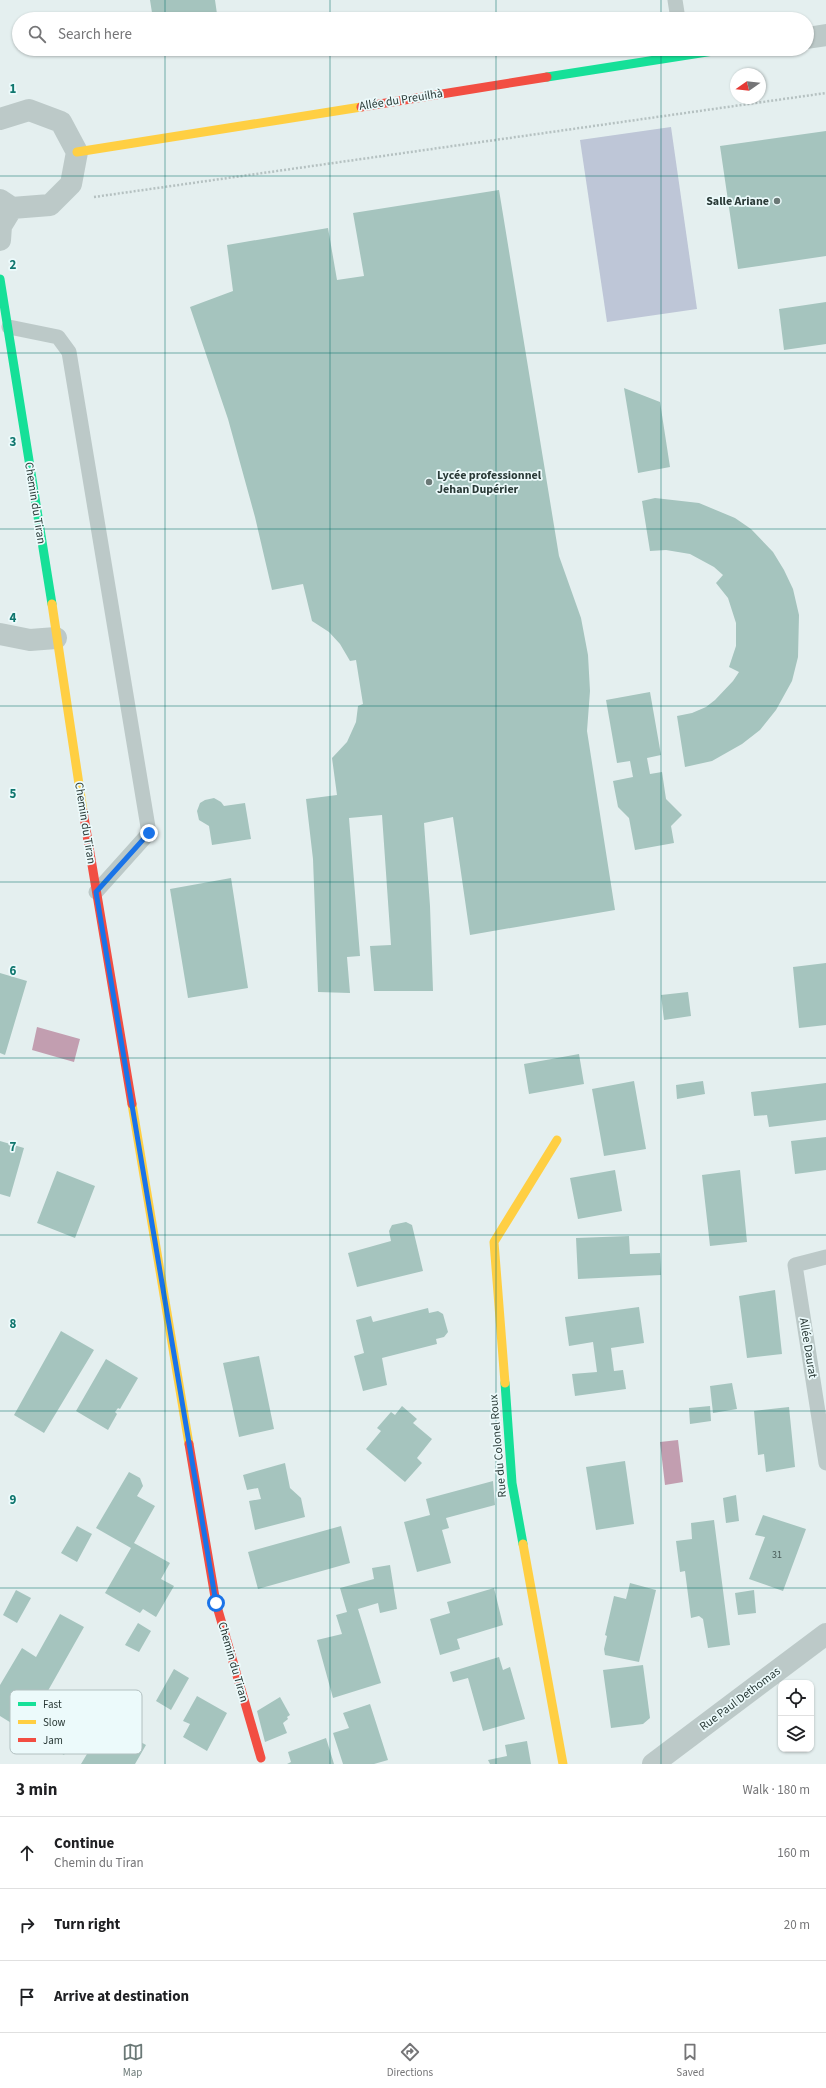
<!DOCTYPE html>
<html lang="en">
<head>
<meta charset="utf-8">
<style>
  body { margin:0; font-family:"Source Sans 3",sans-serif; background:#f6f6f6; color:#202124 }
  .controls { position:absolute; right:12px; bottom:12px; display:grid; overflow:hidden; border-radius:8px; box-shadow:0 1px 3px #0004 }
  .controls button { width:36px; height:36px; display:grid; place-items:center; padding:0; border:0; border-bottom:1px solid #e0e0e0; background:#fff; color:#202124; font:20px sans-serif }
  .compass { position:absolute; left:730px; top:68px; width:36px; height:36px; border-radius:50%; background:#fff; box-shadow:0 1px 3px #0004; rotate:256deg }
  .stop { position:absolute; width:12px; height:12px; margin:-9px; border:3px solid #1a73e8; border-radius:50%; background:#fff }
  .stop.end { background:#1a73e8; border-color:#fff; box-shadow:0 1px 4px #0008 }
  .list { margin:0; padding:0; list-style:none }
  h2 { display:flex; justify-content:space-between; align-items:center; height:52px; margin:0; padding:0 16px; font-size:17px }
  h2 small { font-size:13px; font-weight:400; color:#757577 }
  .list li { display:grid; grid-template-columns:26px 1fr auto; gap:12px; align-items:center; box-sizing:border-box; height:72px; padding:0 16px; border-top:1px solid #e0e0e0 }
  .list b { display:block; font-size:15px; white-space:nowrap }
  .list p { margin:0; font-size:13px; white-space:nowrap; color:#757577 }
  .list em { font-size:13px; font-style:normal; color:#757577 }
  .icon { flex:none; width:22px; height:22px; fill:none; stroke:currentColor; stroke-width:2; stroke-linecap:round; stroke-linejoin:round }
  .map { position:relative; flex:none; width:826px; height:1764px; overflow:hidden }
  .search { position:absolute; background:#fff; box-shadow:0 1px 3px #0004; left:12px; right:12px; top:12px; height:44px; display:flex; align-items:center; gap:10px; box-sizing:border-box; padding:0 14px; border-radius:22px; color:#757577; font-size:15px }
  .sheet { height:268px; background:#fff }
  nav { display:flex; justify-content:space-around; align-items:center; box-sizing:border-box; height:56px; border-top:1px solid #e0e0e0; background:#fff; font-size:11px; color:#757577 }
  nav a { display:grid; justify-items:center; gap:2px }
  nav .on { color:#6b7977 }
  .map>svg:first-child { display:block }
  .green { fill:#bec6d7 }
  .water { fill:#c29eb0 }
  .building { fill:#a5c4be }
  .lines { fill:none; stroke-linecap:round; stroke-linejoin:round }
  .path { stroke:#b5c1c1; stroke-width:2.5; stroke-dasharray:2 2; stroke-linecap:butt }
  .lane { stroke:#bcc9c8; stroke-width:15 }
  .street { stroke:#bcc9c8; stroke-width:22 }
  .fast { stroke:#16e098; stroke-width:9 }
  .slow { stroke:#ffcf43; stroke-width:9 }
  .jam { stroke:#f24e42; stroke-width:9 }
  .route { stroke:#1a73e8; stroke-width:5 }
  .grid { fill:none; stroke:#0f766e; stroke-width:1; stroke-opacity:0.55 }
  .poi-dot { fill:#6b7977; stroke:#ecfafb; stroke-width:1.5 }
  .labels { text-anchor:middle; dominant-baseline:central; stroke-width:3.5; stroke-linejoin:round; paint-order:stroke }
  .number-label { font-size:10px; fill:#495c59 }
  .street-label { font-size:12px; fill:#2a3a37; stroke:#ecfafb }
  .poi-label { font-size:12px; font-weight:bold; fill:#2a3a37; stroke:#ecfafb; text-anchor:end }
  .key { fill:#ecfafb; stroke:#b2c0c0; stroke-width:1 }
  .key-label { font-size:11px; fill:#2a3a37 }
  .grid-label { font-size:13px; text-anchor:middle; font-weight:bold; fill:#0f766e; stroke:#ecfafb; stroke-width:3.5; stroke-linejoin:round; paint-order:stroke }
</style>
</head>
<body>
<div class="map">
<svg width="826" height="1764" viewBox="0 0 826 1764">
  <rect width="100%" height="100%" fill="#e4efef"/>
  <path class="green" d="M671 127 697 309 607 322 580 140Z"/>
  <path class="water" d="M37 1027 80 1039 74 1062 32 1050Z
    M678 1440 683 1482 665 1485 660 1442Z"/>
  <path class="building" d="M150 0H215L217 14 174 19H153Z
    M826 131V256L738 269 720 146Z
    M499 190 559 556 581 618 588 655 590 691 587 731 615 910 470 935 453 817 424 823 430 906 433 991H374L370 946 391 945 382 815 349 818 360 956 347 957 350 993 318 992 313 859 306 799 337 795 332 758 347 742 356 722 358 706 363 704 356 660 350 661 340 644 329 632 312 621 303 584 272 590 255 517 228 419 190 307 233 291 227 245 328 228 337 280 364 276 353 213Z
    M826 302V344L784 350 779 309Z
    M624 388 660 402 670 467 638 473Z
    M655 498 699 503 735 518 751 529 773 552 784 570 793 589 799 615 798 657 792 681 776 710 760 730 742 744 712 761 685 767 677 716 692 713 706 707 715 700 733 681 739 672 729 667 736 646V623L728 598 716 583 723 575 714 567 690 554 666 550 650 551 642 501Z
    M650 692 661 755 647 758 650 774 662 772 666 799 682 815 671 826 674 843 635 850 629 818 618 807 613 781 633 777 630 761 617 763 606 700Z
    M214 798 221 802 224 806 245 803 251 839 212 845 209 826 199 820 197 811 200 803 205 800Z
    M231 878 248 988 188 998 170 889Z
    M826 963V1025L799 1028 793 967Z
    M0 973 27 981 5 1055 0 1053Z
    M688 992 691 1016 664 1020 661 995Z
    M579 1054 584 1084 529 1094 524 1064Z
    M634 1081 646 1149 604 1156 592 1089Z
    M703 1081 705 1094 677 1099 676 1085Z
    M826 1083V1120L769 1127 767 1115 754 1116 751 1092Z
    M826 1137V1170L795 1174 791 1141Z
    M0 1141 24 1148 10 1197 0 1194Z
    M615 1170 622 1211 578 1219 570 1178Z
    M740 1170 747 1242 710 1246 702 1175Z
    M57 1171 95 1186 75 1238 37 1223Z
    M406 1222 412 1225 423 1271 357 1287 348 1253 391 1241 389 1231 392 1225Z
    M629 1236 630 1254 660 1253 661 1275 578 1279 576 1238Z
    M775 1290 782 1354 747 1358 739 1296Z
    M639 1307 644 1343 611 1348 614 1371 623 1370 626 1389 575 1396 572 1374 597 1372 593 1342 569 1346 565 1317Z
    M428 1308 429 1313 438 1311 443 1314 448 1332 444 1337 436 1339 437 1344 382 1358 387 1385 363 1391 354 1356 364 1353 356 1320 371 1316 373 1322Z
    M61 1331 94 1350 44 1433 14 1415Z
    M259 1356 274 1429 239 1437 223 1363Z
    M106 1359 138 1378 120 1409 118 1408 115 1412 117 1414 108 1430 76 1411Z
    M732 1383 737 1409 713 1413 710 1386Z
    M402 1406 417 1419 413 1423 432 1439 417 1458 422 1463 405 1482 366 1449 381 1431 377 1428 391 1412 395 1415Z
    M710 1406 711 1421 690 1424 689 1408Z
    M789 1407 795 1467 766 1472 764 1454 758 1455 754 1411Z
    M625 1461 634 1524 596 1530 586 1467Z
    M285 1463 290 1488 301 1498 305 1517 255 1530 249 1501 261 1499 258 1488 247 1490 243 1475Z
    M129 1472 140 1478 143 1486 137 1496 155 1506 134 1543 170 1563 161 1579 174 1586 156 1617 143 1609 140 1613 105 1593 131 1548 96 1528Z
    M493 1481 495 1505 446 1518 449 1528 442 1530 451 1563 417 1572 404 1522 430 1515 426 1499Z
    M736 1495 739 1521 726 1523 723 1498Z
    M763 1515 806 1529 783 1591 749 1579 765 1537 755 1535Z
    M714 1520 730 1645 708 1648 703 1619 699 1616 691 1618 685 1571 680 1572 676 1541 692 1539 691 1523Z
    M77 1526 92 1534 77 1562 61 1553Z
    M341 1526 350 1563 258 1589 248 1552Z
    M390 1565 397 1609 380 1613 378 1603 358 1609 381 1683 333 1698 317 1640 342 1634 336 1615 347 1612 340 1588 374 1579 372 1568Z
    M630 1583 656 1590 639 1662 605 1655 604 1649 607 1636 605 1635 614 1596 626 1599Z
    M494 1588 503 1625 457 1639 460 1649 440 1655 430 1619 450 1613 447 1602Z
    M16 1590 31 1598 17 1623 3 1615Z
    M754 1590 756 1613 738 1615 735 1593Z
    M60 1614 84 1627 45 1696 40 1693 21 1729 0 1716V1685L22 1648 36 1657Z
    M138 1623 151 1631 139 1652 125 1645Z
    M499 1657 503 1670 510 1667 525 1719 483 1731 468 1678 453 1682 450 1672Z
    M643 1665 650 1718 643 1724 611 1728 603 1670Z
    M174 1669 189 1678 171 1710 156 1701Z
    M53 1694 62 1698 57 1707 82 1723 64 1755 29 1734Z
    M197 1696 227 1713 207 1751 183 1737 190 1724 183 1721Z
    M280 1697 290 1715 287 1717 288 1719 283 1723 287 1733 265 1742 257 1711Z
    M370 1704 388 1760 374 1764H343L333 1733 349 1728 343 1713Z
    M106 1710 119 1718 114 1727 146 1745 135 1764H81L99 1734 94 1731Z
    M326 1738 334 1764H287L291 1762 288 1752Z
    M527 1741 531 1764H490L488 1760 507 1756 505 1745Z"/>
  <g class="lines">
    <path class="path" d="M94 197 826 93"/>
    <path class="lane" d="M675 0 678 19
      M9 327 58 337 69 352 149 833 96 892
      M826 1257 795 1265 826 1463"/>
    <path class="street" d="M807 38 826 35
      M0 119 29 110 61 122 77 152 71 184 50 205 12 208 0 200
      M0 240 1 226 12 208
      M0 634 30 640 56 638
      M653 1764 826 1634"/>
    <path class="fast" d="M547 77 726 49
      M0 279 52 604
      M505 1383 512 1483 523 1544"/>
    <path class="slow" d="M77 152 361 107
      M52 604 83 811
      M132 1104 189 1444
      M505 1383 494 1242 557 1140
      M523 1544 563 1764"/>
    <path class="jam" d="M361 107 547 77
      M83 811 132 1104
      M189 1444 216 1603 261 1758"/>
  </g>
  <g class="lines">
    <path class="route" d="M149 833 96 892 216 1603"/>
  </g>
  <path class="grid" d="M165 0V19M330 0V19M496 0V19M661 0V19M165 49V1764M330 49V1764M496 49V1764M661 49V1764M0 176H826M0 353H826M0 529H826M0 706H826M0 882H826M0 1058H826M0 1235H826M0 1411H826M0 1588H826"/>
  <g class="poi-dot">
    <circle cx="777" cy="201" r="4"/>
    <circle cx="429" cy="482" r="4"/>
  </g>
  <g class="labels">
    <g class="number-label">
      <text x="777" y="1555">31</text>
    </g>
    <g class="street-label">
      <text transform="translate(401 100) rotate(-9)">Allée du Preuilhà</text>
      <text transform="translate(35 503) rotate(81)">Chemin du Tiran</text>
      <text transform="translate(85 823) rotate(81)">Chemin du Tiran</text>
      <text transform="translate(808 1348) rotate(81)">Allée Daurat</text>
      <text transform="translate(498 1446) rotate(-95)">Rue du Colonel Roux</text>
      <text transform="translate(233 1662) rotate(74)">Chemin du Tiran</text>
      <text transform="translate(740 1699) rotate(-37)">Rue Paul Dethomas</text>
    </g>
    <g class="poi-label">
      <text x="769" y="201">Salle Ariane</text>
      <text x="437" y="475" text-anchor="start">Lycée professionnel<tspan x="437" dy="14">Jehan Dupérier</tspan></text>
    </g>
  </g>
  <rect x="10" y="1690" width="132" height="64" rx="6" class="key"/>
  <rect x="18" y="1702" width="18" height="4" fill="#16e098"/>
  <rect x="18" y="1720" width="18" height="4" fill="#ffcf43"/>
  <rect x="18" y="1738" width="18" height="4" fill="#f24e42"/>
  <g class="key-label">
    <text x="43" y="1708">Fast</text>
    <text x="43" y="1726">Slow</text>
    <text x="43" y="1744">Jam</text>
  </g>
  <g class="grid-label">
    <text x="13" y="93">1</text>
    <text x="13" y="269">2</text>
    <text x="13" y="446">3</text>
    <text x="13" y="622">4</text>
    <text x="13" y="798">5</text>
    <text x="13" y="975">6</text>
    <text x="13" y="1151">7</text>
    <text x="13" y="1328">8</text>
    <text x="13" y="1504">9</text>
  </g>
</svg>
<div class="controls">
<button><svg class="icon" aria-label="locate" viewBox="0 0 24 24"><circle cx="12" cy="12" r="6"/><path d="M12 2v4M12 18v4M2 12h4M18 12h4"/></svg></button>
<button><svg class="icon" aria-label="layers" viewBox="0 0 24 24"><path d="M12 4l9 5-9 5-9-5zM3 14l9 5 9-5"/></svg></button>
</div>
<svg class="compass" viewBox="-18 -18 36 36"><path d="M0-13l5 13h-10z" fill="#e53935"/><path d="M0 13l5-13h-10z" fill="#757577"/></svg>
<div class="stop" style="left:216px;top:1603px"></div>
<div class="stop end" style="left:149px;top:833px"></div>
<div class="search"><svg class="icon" aria-label="search" viewBox="0 0 24 24"><circle cx="10" cy="10" r="6"/><path d="M15 15l6 6"/></svg>Search here</div>
</div>
<section class="sheet">
<h2>3 min<small>Walk · 180 m</small></h2>
<ul class="list">
<li><svg class="icon" aria-label="ahead" viewBox="0 0 24 24"><path d="M12 20V5M6 11l6-6 6 6"/></svg><div><b>Continue</b><p>Chemin du Tiran</p></div><em>160 m</em></li>
<li><svg class="icon" aria-label="right" viewBox="0 0 24 24"><path d="M7 20v-9h11M14 6l5 5-5 5"/></svg><div><b>Turn right</b></div><em>20 m</em></li>
<li><svg class="icon" aria-label="arrive" viewBox="0 0 24 24"><path d="M6 21V4h12l-3 4 3 4H6"/></svg><div><b>Arrive at destination</b></div></li>
</ul>
</section>
<nav>
<a class="on"><svg class="icon" aria-label="map" viewBox="0 0 24 24"><path d="M3 6l6-2 6 2 6-2v14l-6 2-6-2-6 2zM9 4v14M15 6v14"/></svg>Map</a>
<a><svg class="icon" aria-label="directions" viewBox="0 0 24 24"><path d="M12 3l9 9-9 9-9-9zM9 14v-3h6M13 9l2 2-2 2"/></svg>Directions</a>
<a><svg class="icon" aria-label="saved" viewBox="0 0 24 24"><path d="M7 4h10v16l-5-4-5 4z"/></svg>Saved</a>
</nav>
</body>
</html>
